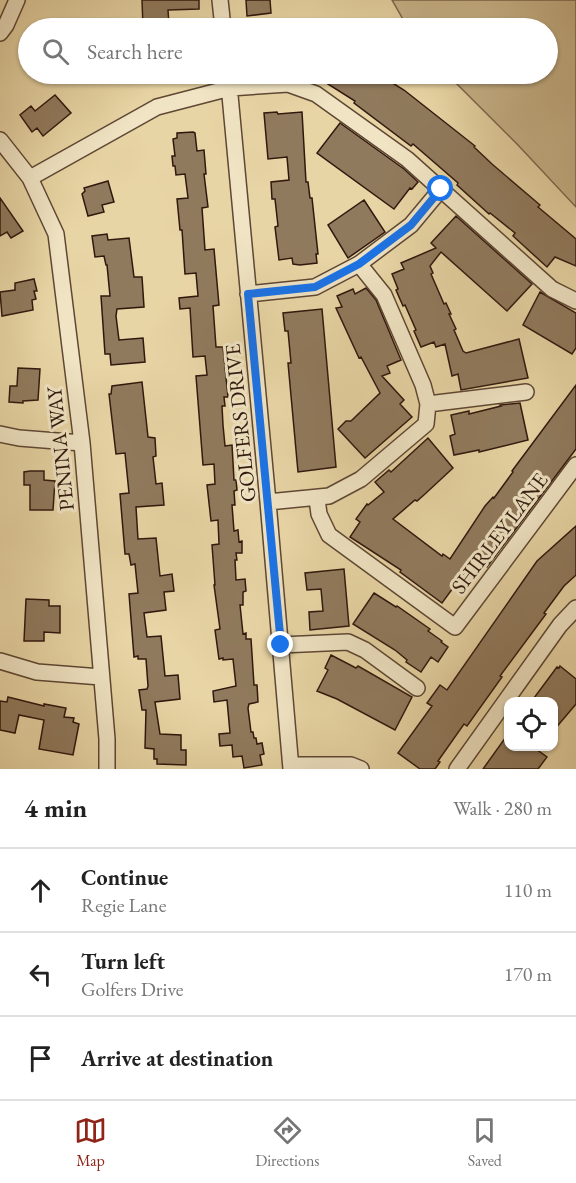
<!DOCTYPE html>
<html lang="en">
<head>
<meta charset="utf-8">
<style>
  body { margin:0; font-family:"EB Garamond",serif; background:#f6f6f6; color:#222 }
  .controls { position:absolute; right:18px; bottom:18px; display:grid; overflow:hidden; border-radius:12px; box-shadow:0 2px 4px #0004 }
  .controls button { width:54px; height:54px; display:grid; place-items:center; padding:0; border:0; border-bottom:2px solid #e0e0e0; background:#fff; color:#222; font:30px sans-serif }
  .stop { position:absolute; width:18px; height:18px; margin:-14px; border:4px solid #1a73e8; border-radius:50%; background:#fff }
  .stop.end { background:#1a73e8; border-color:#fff; box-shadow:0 2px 6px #0008 }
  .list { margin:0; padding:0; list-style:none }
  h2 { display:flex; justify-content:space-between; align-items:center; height:78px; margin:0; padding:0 24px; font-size:26px }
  h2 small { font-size:20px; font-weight:400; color:#767676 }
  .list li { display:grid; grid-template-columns:39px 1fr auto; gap:18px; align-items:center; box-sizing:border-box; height:84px; padding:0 24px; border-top:2px solid #e0e0e0 }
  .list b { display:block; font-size:22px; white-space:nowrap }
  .list p { margin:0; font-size:20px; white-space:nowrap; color:#767676 }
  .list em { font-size:20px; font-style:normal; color:#767676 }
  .icon { flex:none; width:33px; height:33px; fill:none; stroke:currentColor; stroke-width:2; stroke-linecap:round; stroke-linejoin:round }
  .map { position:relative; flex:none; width:576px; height:769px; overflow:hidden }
  .search { position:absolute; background:#fff; box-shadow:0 2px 4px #0004; left:18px; right:18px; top:18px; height:66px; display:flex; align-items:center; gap:15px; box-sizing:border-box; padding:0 21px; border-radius:33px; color:#767676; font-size:22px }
  .sheet { height:330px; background:#fff }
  nav { display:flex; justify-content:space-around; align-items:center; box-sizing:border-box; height:84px; border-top:2px solid #e0e0e0; background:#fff; font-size:16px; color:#767676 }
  nav a { display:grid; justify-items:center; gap:3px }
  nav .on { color:#8f2418 }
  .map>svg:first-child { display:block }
  .green { fill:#c9b58b; stroke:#7c664c; stroke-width:1.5 }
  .building { fill:#907a5d; stroke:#30180e; stroke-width:1.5 }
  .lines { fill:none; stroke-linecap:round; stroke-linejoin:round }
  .minor-casing { stroke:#5e4734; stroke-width:18 }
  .minor { stroke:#f0e4c4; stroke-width:15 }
  .route { stroke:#1a73e8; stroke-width:8 }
  .labels { text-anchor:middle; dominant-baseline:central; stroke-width:6; stroke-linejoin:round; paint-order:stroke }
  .street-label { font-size:21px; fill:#30180e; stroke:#f0e4c4 }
</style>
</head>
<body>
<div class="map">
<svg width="576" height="769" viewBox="0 0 576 769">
  <rect width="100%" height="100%" fill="#e8d5a5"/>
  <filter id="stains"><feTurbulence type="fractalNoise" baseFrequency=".00333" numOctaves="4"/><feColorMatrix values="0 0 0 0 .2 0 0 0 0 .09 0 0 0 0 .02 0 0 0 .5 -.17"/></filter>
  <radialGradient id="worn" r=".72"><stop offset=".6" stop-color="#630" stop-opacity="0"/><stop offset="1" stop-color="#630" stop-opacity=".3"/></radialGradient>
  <path class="green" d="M392 0H576V207L517 144 447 74H548V28H408Z"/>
  <path class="building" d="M142 0H199V9L168 10 169 25 143 27Z
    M246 0H270L271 13 247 16Z
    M312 74H378L404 90 475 146 474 147 492 164 540 205 538 207 576 239V266L555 257 547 267 513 236 515 233 490 213 489 214 457 185 458 183 413 144 411 146 354 103 355 101Z
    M55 95 71 113 43 136 37 128 32 132 20 115 31 106 35 111Z
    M277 112 278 114 302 112 306 182H308L310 198H312L318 254H316L317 263 300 265 293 264 292 258 279 260 275 227 278 226 275 199H272L271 182 289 180 287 157 268 159 264 113Z
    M340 123 404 169 418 182 412 189 410 188 394 209 317 153Z
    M193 132 195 133 197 151 204 150 206 174H204L208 207 202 208 205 250 214 249 219 305 213 306 216 347H223L228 397H224L225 406H222L223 425 225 446 232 445 234 480H236L237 490 234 491 235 505H232L234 531 238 530 239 542 242 541V553H236L237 560H235L236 580 245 579 246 591 243 592V605H240L243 634 246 633V639H251L254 685H257L258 702 249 704 248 708 251 732H253L254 738H256L257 744 262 743 264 754 260 755 262 765 244 768 242 756 233 757 232 745 220 746 219 734 230 733 227 700 214 702 213 691 236 686 233 659 223 660V658L219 659 215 630 220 629 214 585H215L212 545 219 544 218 520 211 521 207 485 215 484 214 464 203 465 196 376 207 375 205 356 193 357 190 308 180 309 179 298 198 296 196 273 185 274 182 230H180L177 199 188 198 185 174 176 175 175 166H173L172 156H175L173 139 177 138V133Z
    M108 181 114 202 102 205 104 212 88 216 82 194 85 191 84 188Z
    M0 198 23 231 11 238 7 232 0 236Z
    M364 200 385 232 348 258 328 225Z
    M456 216 532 284 507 311 441 252 430 266 433 273 431 274 444 304 446 303 451 314H449L456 329 454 330 463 351 466 353 519 339 528 378 461 390 458 374 452 376 445 344 436 347 434 342 421 347 414 331 416 330 405 305 403 306 396 290 398 289 392 274 404 269 401 263 436 248 431 243Z
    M107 234 108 240 129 238 134 277H142L144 307 117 309 116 316 119 340 143 338 145 362 111 365 110 354H105L101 296H110L107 265H106L104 256 95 257 92 236Z
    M34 279 37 291H34L36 299 32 300 33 310 2 316 0 292 15 290V283Z
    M366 288 376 300 401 360 387 366 390 373 382 376 404 400 400 404 412 417 365 458 338 429 346 421H351L380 393 361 357 359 358 336 308 342 307 337 296 353 289 355 294Z
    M540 292 576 313V348L572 354 523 325Z
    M322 309 336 467 298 472 288 363H291L288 331H285L283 313Z
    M18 368 40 369 38 400 23 401V403L9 402 10 386H17Z
    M142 382 148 437 155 438 156 456 153 457 156 484 162 483 164 505 136 507 138 539 156 538 160 576 172 574 174 591 164 592 166 610 144 613 147 637 161 636 165 676 178 675 180 699 155 702 160 734 181 735V750H186V765L157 764V759H154V749L145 748 146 710H142L139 690 147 689 148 686 146 659H138V656L134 657 129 594 138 593 135 564 131 565 129 554H125L120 494 129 493 125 453 116 454 109 394H111L112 386Z
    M576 385V449L487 567 475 558 442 603 400 572 401 570 350 537 360 522 356 519 367 504 368 505 384 492 375 482 389 470 391 472 428 438 453 468 425 494 417 501 415 500 393 519 442 556 443 554 450 559 485 506 493 497 494 498 513 472 512 471Z
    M520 403 528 440 479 452V450L454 455 450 436 455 434 451 415 469 411V414L501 406 500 405Z
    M30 471H44V480L55 481 53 510H30V485H24V472Z
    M576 526V575L564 586 544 613 546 614 500 676 502 677 467 726 464 724 438 761 440 762 435 769H420L398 753 432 706 427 703 440 685 447 690 537 561Z
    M344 569 349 626 310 630 309 612 323 611 321 589 307 590 305 573Z
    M374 593 396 607 397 606 430 629 428 631 442 641 441 642 448 647 438 662 431 657 421 672 406 662 407 660 395 650 353 624Z
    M26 599 49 600V606H60V633L44 632V641H24Z
    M331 655 356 668 358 666 412 697 395 730 337 699 317 691 328 670 325 668Z
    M560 666 576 679V704L554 730V702H531L557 667 559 668Z
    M8 697 44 706V704L66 708 64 717 74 718 73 722 79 724 73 755 39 749 44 720 19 715 15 733 0 730V701L7 702Z
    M508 734V747H533L547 757 538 769H483Z"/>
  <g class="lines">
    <g class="minor-casing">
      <path id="minor" d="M220 0 223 28
        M0 33 6 25 17 0
        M228 74 268 502 291 769
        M0 140 30 178 56 234 82 443 107 739V769
        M30 178 157 107 230 88 288 84 316 94 407 159 552 289 576 301
        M248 294 315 287 359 264 411 225 441 189
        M428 404 526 392
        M0 434 19 438 82 443
        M317 499 319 514 329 535 455 627 576 465
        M268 502 329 496 361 479 426 424 428 404 423 385 384 295 359 264
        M281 645 348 642 365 650 417 688
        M0 661 37 672 101 677
        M291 765H351L361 769
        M457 769 560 625 576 608"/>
    </g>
    <use href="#minor" class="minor"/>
  </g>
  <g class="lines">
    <path class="route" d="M281 645 248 294 315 287 359 264 411 225 441 189"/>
  </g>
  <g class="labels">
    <g class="street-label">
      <text transform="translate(240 423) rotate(-96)">GOLFERS DRIVE</text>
      <text transform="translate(60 449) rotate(-96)">PENINA WAY</text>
      <text transform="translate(499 533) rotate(-53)">SHIRLEY LANE</text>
    </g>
  </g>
  <rect width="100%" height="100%" filter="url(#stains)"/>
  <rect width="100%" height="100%" fill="url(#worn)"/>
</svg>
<div class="controls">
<button><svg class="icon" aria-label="locate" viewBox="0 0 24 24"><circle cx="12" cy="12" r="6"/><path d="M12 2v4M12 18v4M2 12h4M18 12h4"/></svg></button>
</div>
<div class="stop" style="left:441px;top:189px"></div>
<div class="stop end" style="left:281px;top:645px"></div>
<div class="search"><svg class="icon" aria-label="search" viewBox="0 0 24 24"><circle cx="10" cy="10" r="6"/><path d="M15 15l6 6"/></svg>Search here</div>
</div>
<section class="sheet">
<h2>4 min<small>Walk · 280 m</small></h2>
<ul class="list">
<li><svg class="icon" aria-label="ahead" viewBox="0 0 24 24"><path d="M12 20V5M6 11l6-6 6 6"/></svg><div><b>Continue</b><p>Regie Lane</p></div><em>110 m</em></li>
<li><svg class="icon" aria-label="left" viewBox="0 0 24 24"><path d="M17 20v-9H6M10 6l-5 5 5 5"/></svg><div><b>Turn left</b><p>Golfers Drive</p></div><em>170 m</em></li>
<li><svg class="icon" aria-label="arrive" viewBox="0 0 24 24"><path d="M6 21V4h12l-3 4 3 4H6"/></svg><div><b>Arrive at destination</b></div></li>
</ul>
</section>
<nav>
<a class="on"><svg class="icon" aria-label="map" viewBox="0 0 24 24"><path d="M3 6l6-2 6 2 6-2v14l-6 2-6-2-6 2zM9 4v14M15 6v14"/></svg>Map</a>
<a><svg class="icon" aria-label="directions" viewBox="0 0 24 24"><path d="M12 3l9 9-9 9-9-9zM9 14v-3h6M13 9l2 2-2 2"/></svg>Directions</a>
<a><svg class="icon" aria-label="saved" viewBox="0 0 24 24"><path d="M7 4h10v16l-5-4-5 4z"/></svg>Saved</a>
</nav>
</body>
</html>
